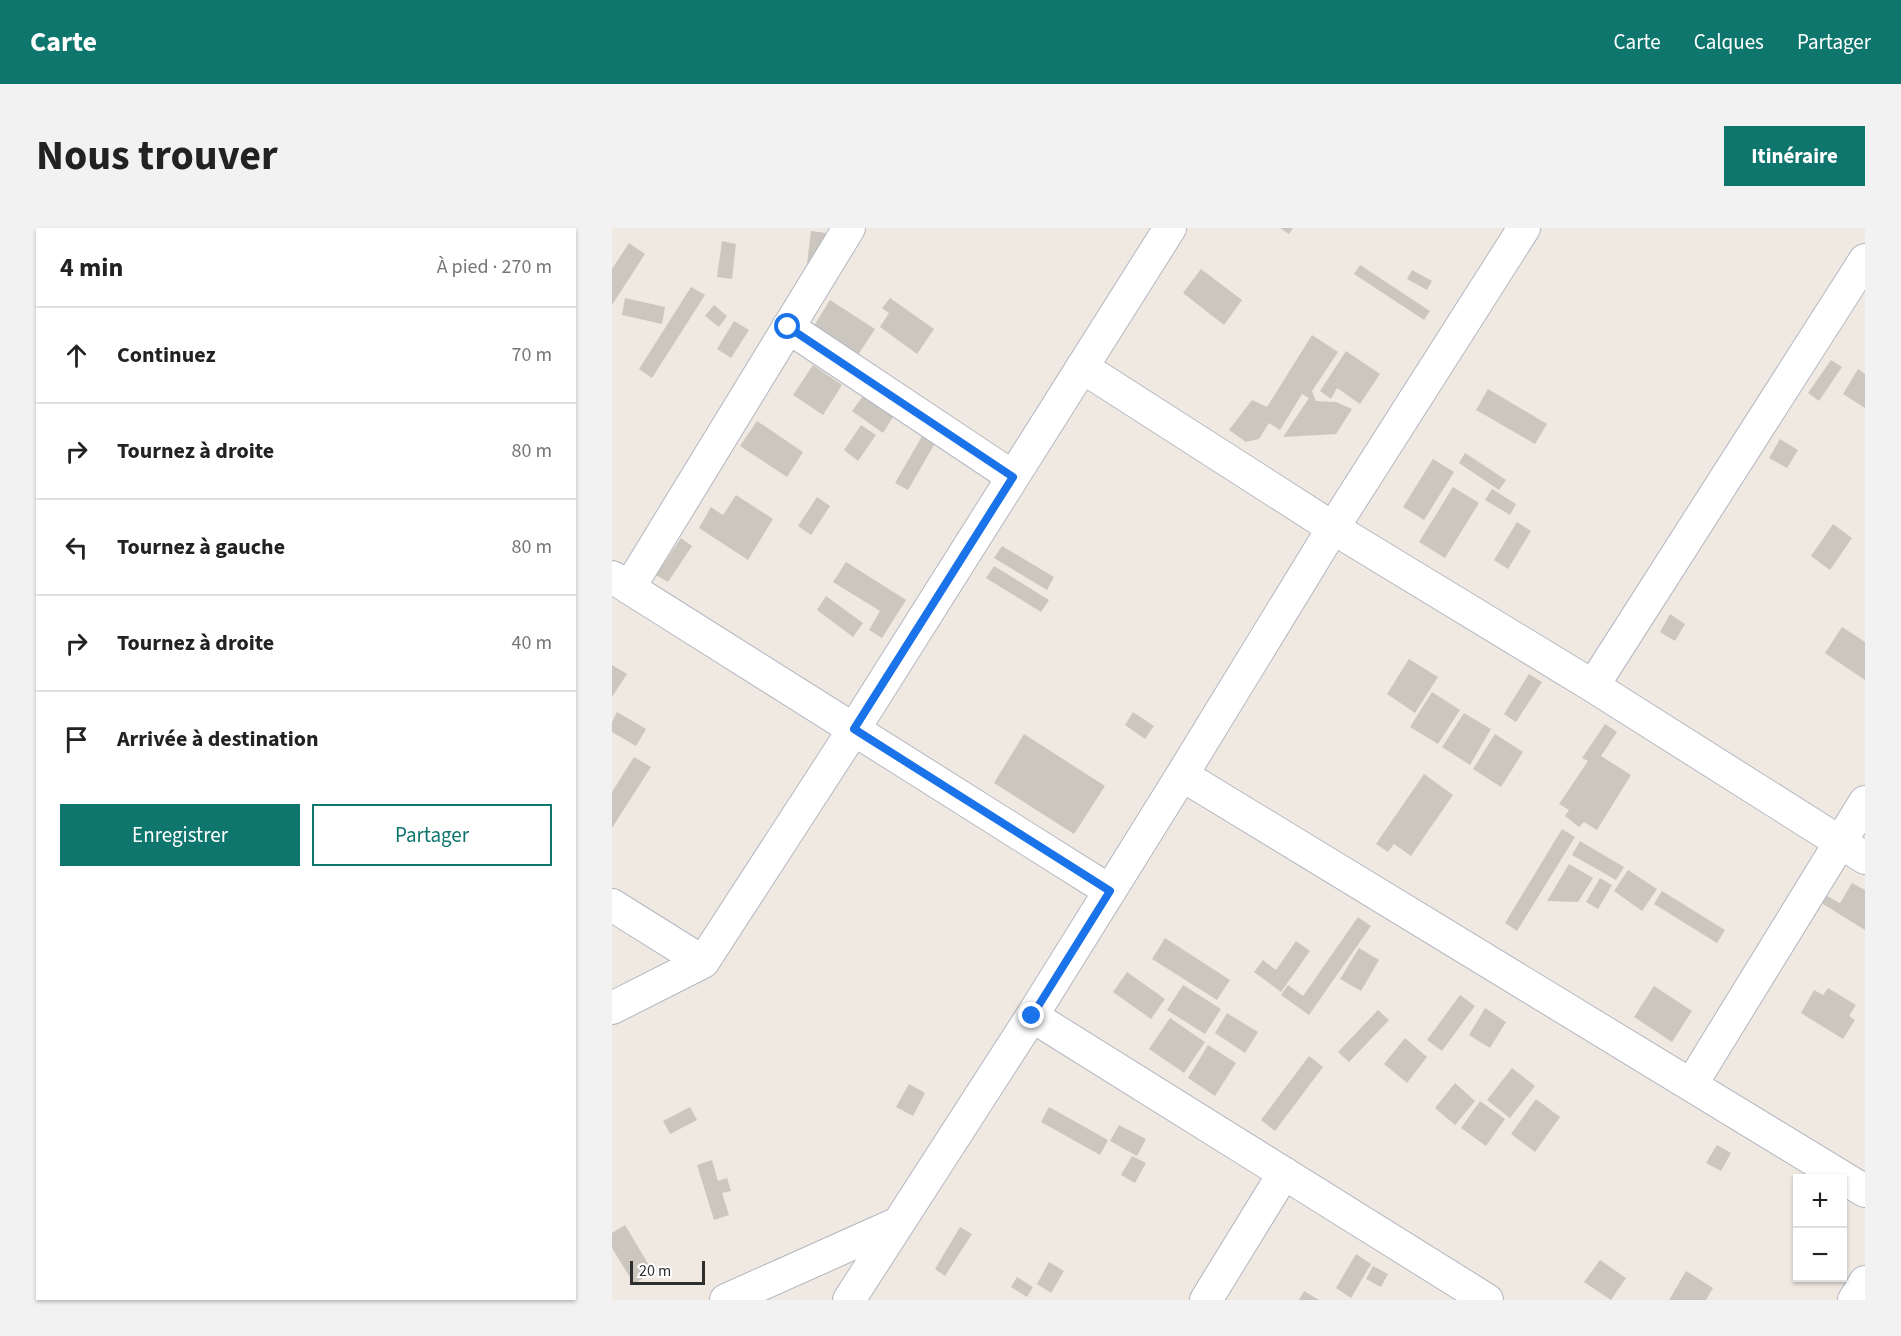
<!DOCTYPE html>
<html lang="fr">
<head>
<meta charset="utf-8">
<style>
  body { margin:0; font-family:"Source Sans 3",sans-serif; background:#f2f2f2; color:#222 }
  .controls { position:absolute; right:18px; bottom:18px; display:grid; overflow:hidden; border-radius:0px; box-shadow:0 2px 4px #0004 }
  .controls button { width:54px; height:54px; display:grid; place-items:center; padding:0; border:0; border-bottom:2px solid #e0e0e0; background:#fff; color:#222; font:30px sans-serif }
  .scale { position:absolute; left:18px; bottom:15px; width:75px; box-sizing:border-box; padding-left:6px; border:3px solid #2e2e2e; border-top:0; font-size:16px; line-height:21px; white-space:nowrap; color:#2e2e2e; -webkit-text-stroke:4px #fff; paint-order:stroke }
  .stop { position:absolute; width:18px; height:18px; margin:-14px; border:4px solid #1a73e8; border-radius:50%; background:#fff }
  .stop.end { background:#1a73e8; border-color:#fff; box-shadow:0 2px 6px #0008 }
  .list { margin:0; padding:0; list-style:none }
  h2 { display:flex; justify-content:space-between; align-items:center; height:78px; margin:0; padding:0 24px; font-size:26px }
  h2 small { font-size:20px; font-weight:400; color:#767676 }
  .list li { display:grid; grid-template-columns:39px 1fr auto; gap:18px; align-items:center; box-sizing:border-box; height:96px; padding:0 24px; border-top:2px solid #e0e0e0 }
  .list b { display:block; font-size:22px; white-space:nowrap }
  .list em { font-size:20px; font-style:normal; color:#767676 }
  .actions { display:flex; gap:12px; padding:18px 24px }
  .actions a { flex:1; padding:14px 0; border:2px solid #0f766e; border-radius:0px; text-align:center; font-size:21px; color:#0f766e }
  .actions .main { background:#0f766e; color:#fff }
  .icon { flex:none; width:33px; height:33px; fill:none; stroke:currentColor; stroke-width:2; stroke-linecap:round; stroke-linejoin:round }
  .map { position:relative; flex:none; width:1253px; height:1072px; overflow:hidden; border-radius:0px }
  header { display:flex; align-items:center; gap:36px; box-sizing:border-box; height:84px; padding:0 30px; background:#0f766e; color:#fff }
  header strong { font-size:28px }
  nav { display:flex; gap:33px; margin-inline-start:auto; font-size:21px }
  .intro { display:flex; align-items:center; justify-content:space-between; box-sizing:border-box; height:144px; padding:0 36px }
  h1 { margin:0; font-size:42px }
  .button { padding:15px 27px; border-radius:0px; background:#0f766e; color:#fff; font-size:21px; font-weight:700 }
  main { display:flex; gap:36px; padding:0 36px }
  aside { flex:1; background:#fff; border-radius:0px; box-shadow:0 2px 4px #0004 }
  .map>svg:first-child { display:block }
  .building { fill:#cbc7bf }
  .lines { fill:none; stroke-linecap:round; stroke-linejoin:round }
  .minor-casing { stroke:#b4b7c1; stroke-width:34 }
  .minor { stroke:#fff; stroke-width:32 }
  .route { stroke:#1a73e8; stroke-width:8 }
</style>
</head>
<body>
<header>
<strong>Carte</strong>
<nav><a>Carte</a><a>Calques</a><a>Partager</a></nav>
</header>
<div class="intro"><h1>Nous trouver</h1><a class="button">Itinéraire</a></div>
<main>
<aside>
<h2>4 min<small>À pied · 270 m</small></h2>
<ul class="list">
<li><svg class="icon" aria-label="ahead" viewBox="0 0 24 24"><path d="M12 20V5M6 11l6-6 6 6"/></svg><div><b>Continuez</b></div><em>70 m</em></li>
<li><svg class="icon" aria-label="right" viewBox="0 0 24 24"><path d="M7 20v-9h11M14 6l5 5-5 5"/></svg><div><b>Tournez à droite</b></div><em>80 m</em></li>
<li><svg class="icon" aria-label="left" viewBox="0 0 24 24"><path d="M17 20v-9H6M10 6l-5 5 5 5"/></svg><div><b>Tournez à gauche</b></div><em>80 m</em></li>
<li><svg class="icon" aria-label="right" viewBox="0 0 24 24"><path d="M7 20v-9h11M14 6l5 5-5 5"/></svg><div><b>Tournez à droite</b></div><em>40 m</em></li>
<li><svg class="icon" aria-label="arrive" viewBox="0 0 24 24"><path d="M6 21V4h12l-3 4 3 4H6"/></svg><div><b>Arrivée à destination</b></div></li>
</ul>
<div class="actions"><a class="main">Enregistrer</a><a>Partager</a></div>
</aside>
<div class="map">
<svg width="1253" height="1072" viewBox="0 0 1253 1072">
  <rect width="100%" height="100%" fill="#efe9e1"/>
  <path class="building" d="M668 0H681L677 6Z
    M199 3 214 5 210 38 195 36Z
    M110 13 124 16 120 51 105 49Z
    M17 15 33 26 0 77V41Z
    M748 37 818 83 812 92 742 46Z
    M589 41 630 72 612 97 571 65Z
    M800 42 820 53 815 62 795 51Z
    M79 59 93 67 40 150 27 141Z
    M13 70 53 79 50 96 10 87Z
    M278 70 322 101 305 126 268 99 277 85 270 80Z
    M218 72 263 101 244 130 200 101Z
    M102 77 115 88 107 99 93 88Z
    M122 93 137 102 119 130 105 121Z
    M700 107 726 124 700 163 704 173 724 174 740 181 724 206 671 209 697 170 690 166 668 202 657 195 647 211 634 214 617 202 640 172 655 179Z
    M734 123 768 146 748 176 725 160 719 171 708 163Z
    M1219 132 1230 139 1207 173 1196 165Z
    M201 137 230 157 211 187 181 167Z
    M1246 141 1253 146V180L1231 166Z
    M876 161 935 196 923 216 864 182Z
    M251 168 281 189 271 205 240 183Z
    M145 193 191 224 175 249 128 218Z
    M249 197 264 207 246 233 232 222Z
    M313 203 326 210 296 262 283 255Z
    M1168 211 1186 222 1175 240 1157 230Z
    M853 225 894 252 887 262 847 235Z
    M821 231 842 244 812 292 791 279Z
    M841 259 867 275 833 330 807 314Z
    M880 261 904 276 898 287 873 272Z
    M124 267 161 291 136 332 87 300 99 279 111 287Z
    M205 269 218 278 199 307 186 298Z
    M905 294 919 303 896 341 882 332Z
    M1221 296 1240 310 1218 342 1199 328Z
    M69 310 80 318 56 354 44 347Z
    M390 318 442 349 435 362 382 330Z
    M234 334 294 372 270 410 257 402 268 383 221 354Z
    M382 338 437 372 429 384 374 350Z
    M214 368 251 395 241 409 205 382Z
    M1058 386 1073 396 1063 413 1048 404Z
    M1230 399 1253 414V452L1213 425Z
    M797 431 826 449 803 485 775 466Z
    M0 437 15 446 0 469Z
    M917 446 930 454 904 494 892 486Z
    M820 464 848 482 826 516 798 499Z
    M5 484 34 501 24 518 0 504V494Z
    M521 484 542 498 533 511 513 497Z
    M852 485 879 501 858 537 830 519Z
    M993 496 1005 504 989 528 1019 547 985 602 972 594 967 599 953 588 957 582 947 576 976 533 970 530Z
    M412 506 493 558 462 606 382 555Z
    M883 506 911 524 889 559 861 541Z
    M22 529 39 539 0 600V564Z
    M812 546 841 567 799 628 782 616 776 624 764 616Z
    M950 601 963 609 905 703 893 695Z
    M968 613 1012 639 1004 652 960 627Z
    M957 636 981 650 966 674 935 673Z
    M1016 642 1045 661 1030 683 1002 663Z
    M988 650 1000 657 986 681 974 674Z
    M1240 655 1253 662V702L1206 673 1210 665 1228 675Z
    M1050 663 1113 702 1105 715 1042 676Z
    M746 689 759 698 697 787 669 767 676 757 691 768Z
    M553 710 618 752 605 772 540 731Z
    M684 713 698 723 669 764 642 744 651 732 664 742Z
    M747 720 767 732 749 763 728 751Z
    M515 744 553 771 539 791 501 764Z
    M571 757 609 781 593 806 555 782Z
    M1042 758 1080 783 1060 814 1022 789Z
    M1216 760 1244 777 1237 788 1243 792 1231 811 1189 785 1202 762 1211 767Z
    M848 767 863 778 830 823 815 812Z
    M873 780 894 794 878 820 857 807Z
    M766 782 777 792 737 834 726 824Z
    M615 785 646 804 633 825 603 805Z
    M558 790 593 814 572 845 537 821Z
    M793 810 815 829 795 855 772 836Z
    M596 817 624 835 603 868 576 850Z
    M697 828 711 839 663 903 649 892Z
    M900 840 923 858 898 890 875 872Z
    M843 855 863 873 843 897 823 880Z
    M297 856 313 865 301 888 284 879Z
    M924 871 948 889 923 924 899 906Z
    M868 873 893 891 874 918 849 900Z
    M78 879 85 892 58 906 51 893Z
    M437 879 496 912 488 927 429 894Z
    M507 897 534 911 525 928 498 913Z
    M1105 917 1119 925 1109 943 1094 935Z
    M520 928 534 935 523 955 509 947Z
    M100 932 106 953 115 950 119 963 110 965 117 987 102 992 85 937Z
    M13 997 41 1044 22 1056 0 1020V1005Z
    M348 999 360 1006 333 1048 323 1041Z
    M744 1026 759 1036 739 1070 724 1060Z
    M988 1032 1014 1050 999 1072 972 1054Z
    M437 1034 452 1043 439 1065 425 1056Z
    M761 1038 776 1046 769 1059 754 1051Z
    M1074 1043 1101 1060 1094 1072H1057Z
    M405 1049 421 1059 415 1069 399 1059Z
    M692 1063 707 1072H687Z"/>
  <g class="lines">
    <g class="minor-casing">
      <path id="minor" d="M176 99 401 249
        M470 139 721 300 981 458 1253 630
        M0 349 498 663
        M17 360 237 0
        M981 458 1253 32
        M570 547 1253 963
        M0 677 91 734
        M0 780 91 734 242 501 558 0
        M420 788 875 1072
        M1079 857 1253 574
        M114 1072 284 996
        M237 1072 420 788 570 547 721 300 912 0
        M594 1072 672 945
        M1242 1072 1253 1054"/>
    </g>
    <use href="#minor" class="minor"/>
  </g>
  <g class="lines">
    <path class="route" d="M176 99 401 249 242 501 498 663 420 788"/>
  </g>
</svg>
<div class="controls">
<button>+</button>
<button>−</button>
</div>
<div class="scale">20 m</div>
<div class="stop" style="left:176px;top:99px"></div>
<div class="stop end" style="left:420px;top:788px"></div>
</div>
</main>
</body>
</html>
